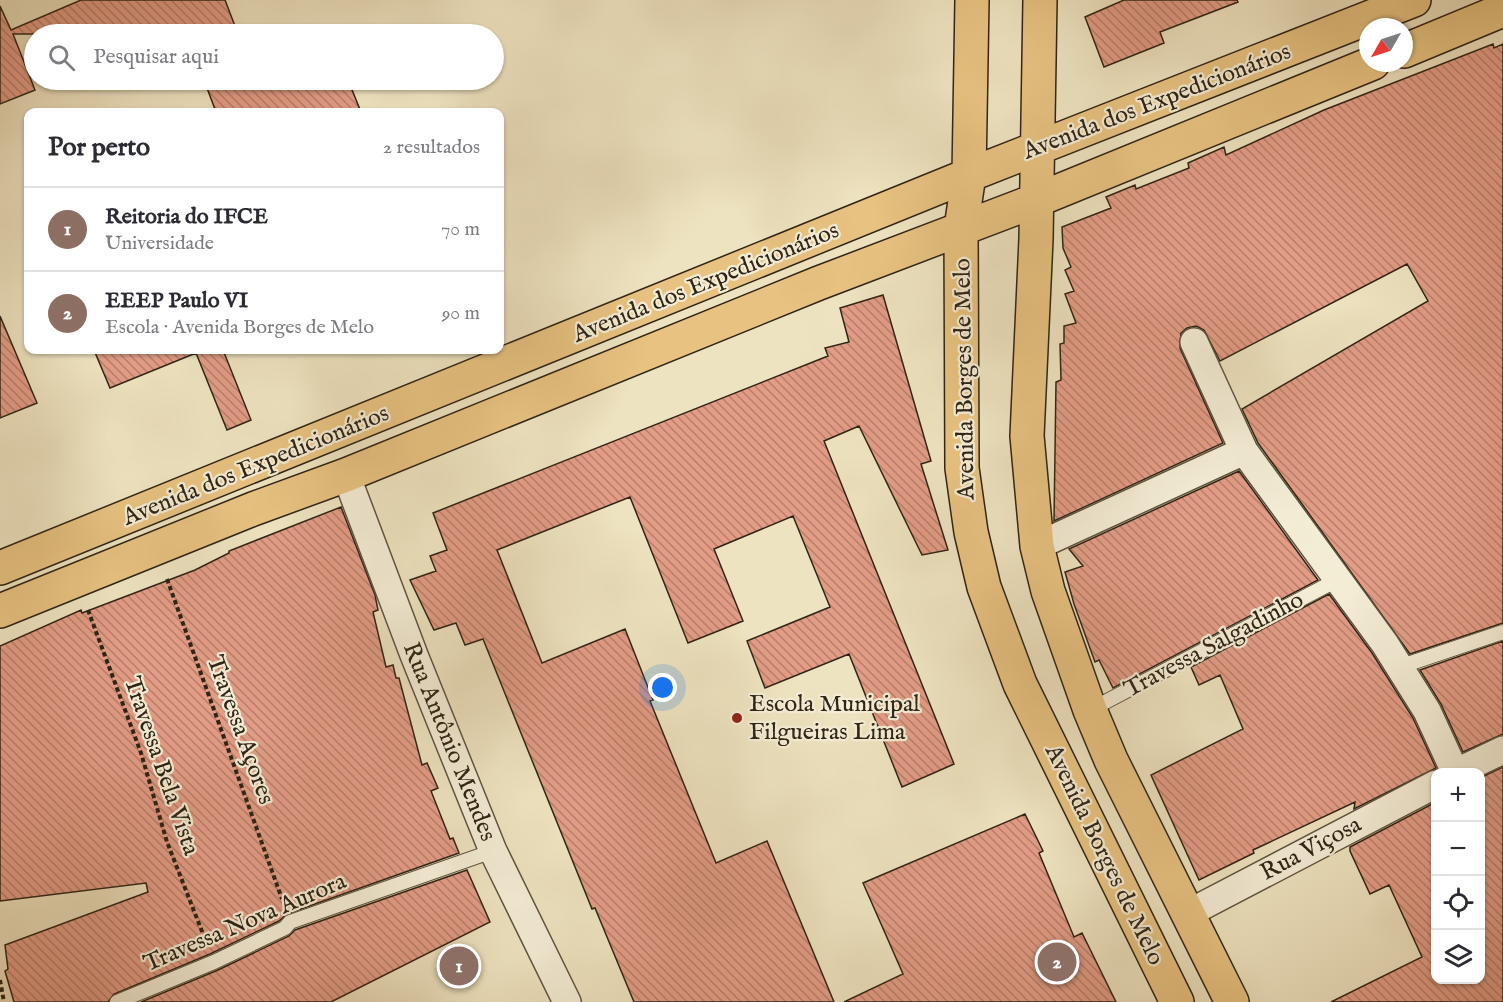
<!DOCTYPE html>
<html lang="pt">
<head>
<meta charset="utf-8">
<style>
  body { margin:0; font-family:"IM FELL English",serif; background:#f7f7f7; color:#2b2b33 }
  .controls { position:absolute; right:18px; bottom:18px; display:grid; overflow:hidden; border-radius:12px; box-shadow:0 2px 4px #0004 }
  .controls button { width:54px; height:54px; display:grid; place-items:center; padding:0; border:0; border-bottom:2px solid #e1e1e2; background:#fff; color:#2b2b33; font:30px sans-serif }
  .compass { position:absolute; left:1359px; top:18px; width:54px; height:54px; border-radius:50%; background:#fff; box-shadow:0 2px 4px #0004; rotate:231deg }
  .you { position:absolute; left:663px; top:688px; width:21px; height:21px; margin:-15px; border:4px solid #fff; border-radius:50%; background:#1a73e8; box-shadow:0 0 0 9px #1a73e833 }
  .badge { display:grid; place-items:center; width:39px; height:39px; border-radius:50%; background:#d93025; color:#fff; font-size:20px; font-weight:700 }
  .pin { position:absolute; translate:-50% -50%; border:3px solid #fff; box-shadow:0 2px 6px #0006 }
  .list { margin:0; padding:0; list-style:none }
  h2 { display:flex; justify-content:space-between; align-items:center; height:78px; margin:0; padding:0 24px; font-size:26px }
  h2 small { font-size:20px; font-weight:400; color:#7c7c81 }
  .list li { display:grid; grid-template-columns:39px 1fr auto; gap:18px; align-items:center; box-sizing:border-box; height:84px; padding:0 24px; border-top:2px solid #e1e1e2 }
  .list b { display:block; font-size:22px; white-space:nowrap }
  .list p { margin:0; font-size:20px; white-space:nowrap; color:#7c7c81 }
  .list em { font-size:20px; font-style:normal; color:#7c7c81 }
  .icon { flex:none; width:33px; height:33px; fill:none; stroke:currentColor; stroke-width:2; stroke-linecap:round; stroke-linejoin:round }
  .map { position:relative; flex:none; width:1503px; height:1002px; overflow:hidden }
  .search { position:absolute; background:#fff; box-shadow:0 2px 4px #0004; left:24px; top:24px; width:480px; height:66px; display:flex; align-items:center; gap:15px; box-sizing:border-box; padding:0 21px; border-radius:33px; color:#7c7c81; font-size:22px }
  .panel { position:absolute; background:#fff; box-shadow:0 2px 4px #0004; left:24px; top:108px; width:480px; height:246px; border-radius:12px }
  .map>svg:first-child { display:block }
  .building { fill:url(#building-back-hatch); stroke:#2f2415; stroke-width:1.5 }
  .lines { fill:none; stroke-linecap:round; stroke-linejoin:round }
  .service-casing { stroke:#5f5440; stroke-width:16 }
  .minor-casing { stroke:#5f5440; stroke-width:30 }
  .primary-casing { stroke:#2f2415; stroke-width:36 }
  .path { stroke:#2f2415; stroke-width:4; stroke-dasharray:4.5 3; stroke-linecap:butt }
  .service { stroke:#f4edd6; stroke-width:14 }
  .minor { stroke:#f4edd6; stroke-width:27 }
  .primary { stroke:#e7c280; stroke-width:33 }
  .poi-dot { fill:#8f2418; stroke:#f4edd6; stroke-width:2 }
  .labels { text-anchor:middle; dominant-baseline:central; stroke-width:4.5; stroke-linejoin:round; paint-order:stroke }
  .street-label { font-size:24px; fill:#2f2415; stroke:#f4edd6 }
  .poi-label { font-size:24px; fill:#2f2415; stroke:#f4edd6; text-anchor:start }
</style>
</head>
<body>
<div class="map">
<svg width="1503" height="1002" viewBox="0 0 1503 1002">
  <defs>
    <pattern id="building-back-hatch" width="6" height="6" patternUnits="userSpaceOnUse" patternTransform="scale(1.5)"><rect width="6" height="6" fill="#e39c86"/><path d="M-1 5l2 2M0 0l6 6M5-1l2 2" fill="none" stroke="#b87f6c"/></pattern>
  </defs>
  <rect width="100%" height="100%" fill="#eee3c0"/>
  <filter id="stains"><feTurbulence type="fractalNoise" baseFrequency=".00333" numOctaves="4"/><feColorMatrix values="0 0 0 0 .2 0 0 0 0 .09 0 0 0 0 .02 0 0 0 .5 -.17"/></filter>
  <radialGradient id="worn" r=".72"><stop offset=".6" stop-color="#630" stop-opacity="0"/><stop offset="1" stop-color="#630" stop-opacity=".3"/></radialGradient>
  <path class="building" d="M81 0H225L238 34H13L35 90 0 104V6L11 30Z
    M1124 0H1237L1238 2 1160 32 1164 43 1104 67 1085 17Z
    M1493 44 1494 48 1503 44V623L1410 654 1258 443 1242 409 1428 301 1407 264 1220 361 1204 330 1196 326 1187 328 1181 333 1180 348 1223 443 1054 521 1056 382 1061 380 1060 344 1064 343V326L1076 323 1065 294 1074 291 1065 270 1071 267 1063 248 1062 227 1111 208 1106 197 1135 185 1136 189 1189 168 1188 163 1224 147 1226 155 1324 110Z
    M204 80H348L361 112H216Z
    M883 295 931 461 921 464 948 550 922 555 859 426 824 441 954 764 902 787 849 654 765 688 747 641 830 607 793 516 714 549 743 621 688 643 630 497 497 550 542 663 625 629 653 700 650 701 716 863 767 841 834 1002H634L595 908 592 909 483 639 465 645 456 623 434 630 410 580 436 571 430 556 447 550 433 513 828 356 825 348 849 342 840 308Z
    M0 316 37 403 0 418Z
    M94 350H223L251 420 227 430 196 353 110 388Z
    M1239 471 1318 580 1113 688 1099 660 1095 662 1074 604 1065 572 1083 566 1069 549Z
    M341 507 375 595 378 610 373 612 386 667 393 665 396 678H399L422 765 427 763 438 788 431 791 450 839 453 838 459 853 287 914 279 921 210 954 114 994 108 1002H14L5 971 8 969 5 945 148 892 146 883 0 901V646L81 610 82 613 195 570 229 553V551Z
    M1329 594 1372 653 1413 718 1436 768 1354 809 1355 802 1253 850 1254 853 1199 880 1151 775 1243 729 1220 675 1199 685 1191 667Z
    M1503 641V734L1463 752 1441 704 1420 670Z
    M1503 767V1002H1331L1422 957 1389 885 1370 894 1350 851V847L1436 802V980H1480V778Z
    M1025 814 1043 851 1039 853 1074 937 1082 933 1116 1002H844L903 974 863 883Z
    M467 870 490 922 331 1002H141L218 970 289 936 295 930Z"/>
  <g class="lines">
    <g class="service-casing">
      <path id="service" d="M1399 667 1503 632
        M1090 710 1337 580
        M117 1002 214 962 285 928 290 922 493 851"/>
    </g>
    <g class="minor-casing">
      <path id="minor" d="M1194 342 1244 451 1385 644 1427 711 1455 772
        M346 475 414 655 493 851 567 1002
        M1037 546 1244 451
        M1457 772 1503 750
        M1187 914 1436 784"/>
    </g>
    <g class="primary-casing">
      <path id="primary" d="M972 0 969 175 961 228 962 468 971 532 984 587 1020 684 1177 1002
        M1040 0 1036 239 1027 436 1037 546 1048 591 1090 710 1111 760 1232 1002
        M1404 51 1503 10
        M0 568 969 175 1414 0
        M0 611 253 509 346 475 819 283 1037 200 1373 63"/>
    </g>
    <path class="path" d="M167 579 282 899
      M88 610 141 753 167 842 205 939
      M0 980 4 1002"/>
    <use href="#service" class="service"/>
    <use href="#minor" class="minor"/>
    <use href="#primary" class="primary"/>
  </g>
  <circle class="poi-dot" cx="737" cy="718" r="6"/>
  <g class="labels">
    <g class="street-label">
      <text transform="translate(1157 102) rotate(-21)">Avenida dos Expedicionários</text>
      <text transform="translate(706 283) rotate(-22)">Avenida dos Expedicionários</text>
      <text transform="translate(965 379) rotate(-91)">Avenida Borges de Melo</text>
      <text transform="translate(256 466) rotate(-22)">Avenida dos Expedicionários</text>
      <text transform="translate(1214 645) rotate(-28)">Travessa Salgadinho</text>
      <text transform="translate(240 730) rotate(70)">Travessa Açores</text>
      <text transform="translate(449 742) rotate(68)">Rua Antônio Mendes</text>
      <text transform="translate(161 766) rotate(71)">Travessa Bela Vista</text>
      <text transform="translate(1311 849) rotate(-28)">Rua Viçosa</text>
      <text transform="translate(1104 855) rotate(64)">Avenida Borges de Melo</text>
      <text transform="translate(245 923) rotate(-23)">Travessa Nova Aurora</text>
    </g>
    <g class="poi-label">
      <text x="749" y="704">Escola Municipal<tspan x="749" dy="28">Filgueiras Lima</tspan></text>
    </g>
  </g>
  <rect width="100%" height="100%" filter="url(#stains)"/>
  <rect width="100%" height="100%" fill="url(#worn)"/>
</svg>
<div class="controls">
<button>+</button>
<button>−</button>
<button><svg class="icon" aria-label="locate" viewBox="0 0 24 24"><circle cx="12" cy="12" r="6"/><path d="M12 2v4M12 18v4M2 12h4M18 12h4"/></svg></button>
<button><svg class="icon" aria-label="layers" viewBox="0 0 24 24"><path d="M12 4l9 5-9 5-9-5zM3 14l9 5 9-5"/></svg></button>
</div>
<svg class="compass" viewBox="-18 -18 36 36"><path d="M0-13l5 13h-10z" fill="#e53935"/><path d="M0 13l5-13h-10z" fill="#7c7c81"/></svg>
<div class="you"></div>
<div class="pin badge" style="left:459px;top:966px;background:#8d6e63">1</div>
<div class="pin badge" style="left:1057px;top:962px;background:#8d6e63">2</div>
<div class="search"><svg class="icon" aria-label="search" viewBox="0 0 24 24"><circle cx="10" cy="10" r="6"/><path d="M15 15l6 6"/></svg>Pesquisar aqui</div>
<section class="panel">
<h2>Por perto<small>2 resultados</small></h2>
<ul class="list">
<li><span class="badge" style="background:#8d6e63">1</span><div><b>Reitoria do IFCE</b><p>Universidade</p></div><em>70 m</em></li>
<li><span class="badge" style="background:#8d6e63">2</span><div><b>EEEP Paulo VI</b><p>Escola · Avenida Borges de Melo</p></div><em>90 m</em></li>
</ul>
</section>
</div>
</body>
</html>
